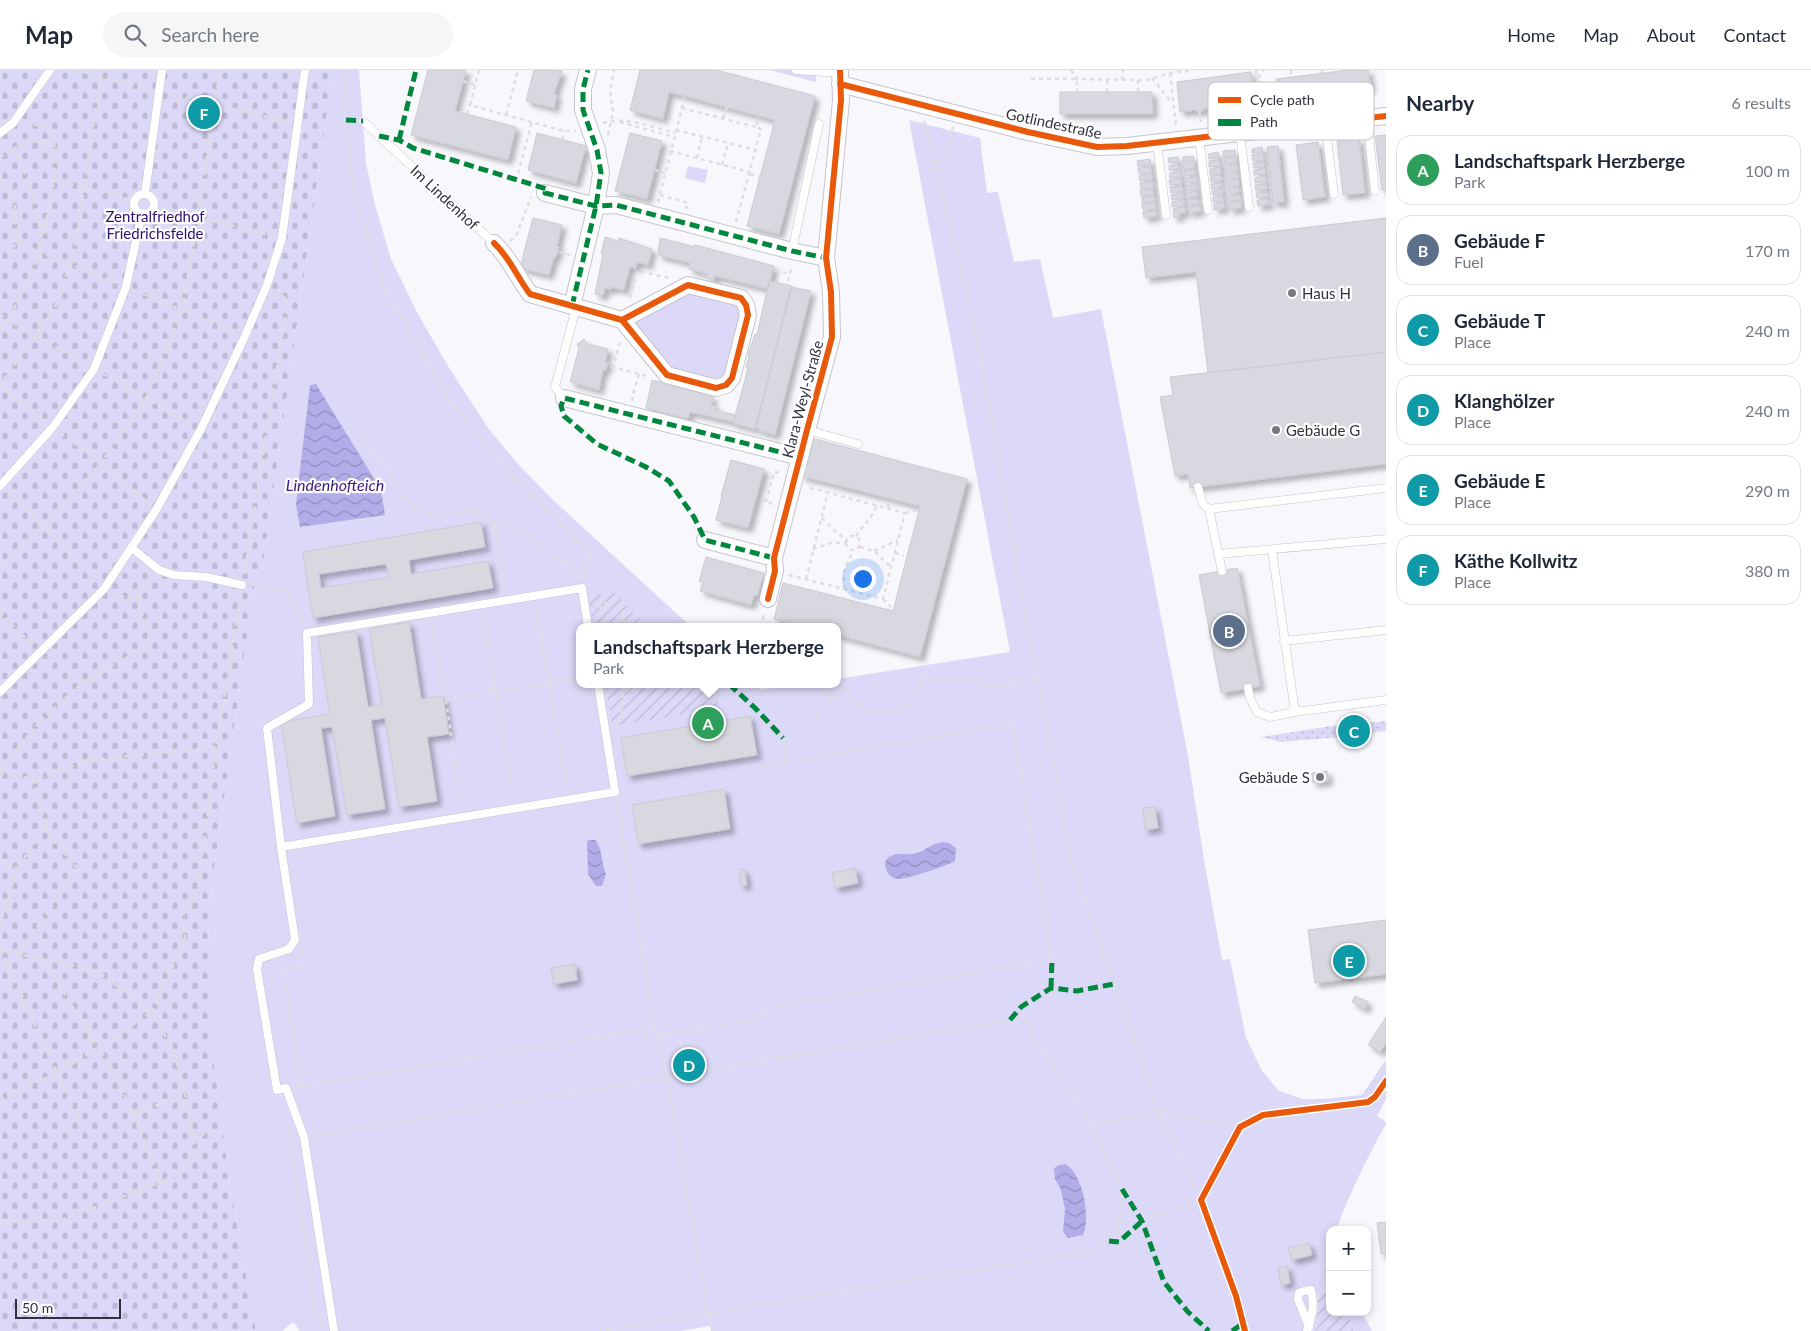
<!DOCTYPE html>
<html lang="en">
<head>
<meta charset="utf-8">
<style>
  body { margin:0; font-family:Lato,sans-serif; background:#f6f6f7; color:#1f2937 }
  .controls { position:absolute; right:15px; bottom:15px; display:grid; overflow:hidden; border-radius:10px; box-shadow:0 2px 8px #0003 }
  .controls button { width:45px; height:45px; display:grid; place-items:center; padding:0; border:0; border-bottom:1px solid #e0e1e3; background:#fff; color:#1f2937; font:25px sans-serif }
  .scale { position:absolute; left:15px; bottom:12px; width:106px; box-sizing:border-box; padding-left:5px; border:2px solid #32313f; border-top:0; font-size:14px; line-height:18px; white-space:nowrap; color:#32313f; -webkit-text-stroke:4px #fff; paint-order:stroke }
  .you { position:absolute; left:862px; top:508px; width:18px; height:18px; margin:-12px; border:4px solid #fff; border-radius:50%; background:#1a73e8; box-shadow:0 0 0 8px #1a73e833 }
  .badge { display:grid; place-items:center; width:32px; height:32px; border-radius:50%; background:#777681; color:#fff; font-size:16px; font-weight:700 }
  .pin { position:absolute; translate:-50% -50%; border:2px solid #fff; box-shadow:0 1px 5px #0006 }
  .popup { position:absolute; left:576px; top:553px; width:265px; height:65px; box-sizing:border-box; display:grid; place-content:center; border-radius:10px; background:#fff; filter:drop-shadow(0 1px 4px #0005); font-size:16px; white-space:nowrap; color:#747a83 }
  .popup b { font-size:19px; color:#1f2937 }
  .popup::after { content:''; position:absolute; left:50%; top:100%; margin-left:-10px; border:10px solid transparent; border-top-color:#fff }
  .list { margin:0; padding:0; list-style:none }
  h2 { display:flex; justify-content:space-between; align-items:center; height:65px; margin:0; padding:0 20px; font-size:21px }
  h2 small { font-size:16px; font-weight:400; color:#747a83 }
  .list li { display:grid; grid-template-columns:32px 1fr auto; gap:15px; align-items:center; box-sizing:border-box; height:70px; margin:0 10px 10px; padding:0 10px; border:1px solid #e0e1e3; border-radius:15px }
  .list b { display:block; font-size:19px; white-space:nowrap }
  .list p { margin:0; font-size:16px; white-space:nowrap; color:#747a83 }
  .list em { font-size:16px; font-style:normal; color:#747a83 }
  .icon { flex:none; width:28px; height:28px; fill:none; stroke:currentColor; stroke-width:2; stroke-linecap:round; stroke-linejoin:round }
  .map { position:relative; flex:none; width:1386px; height:1261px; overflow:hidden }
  header { display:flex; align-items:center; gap:30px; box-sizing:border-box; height:70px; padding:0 25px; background:#fff; border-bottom:1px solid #e0e1e3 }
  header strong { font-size:24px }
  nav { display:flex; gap:28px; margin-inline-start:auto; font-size:18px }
  .search { width:350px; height:45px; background:#f6f6f7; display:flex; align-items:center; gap:12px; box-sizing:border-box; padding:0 18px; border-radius:28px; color:#747a83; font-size:19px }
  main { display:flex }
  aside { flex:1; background:#fff }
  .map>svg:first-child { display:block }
  .grass { fill:url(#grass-dots) }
  .cemetery { fill:url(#cemetery-stones) }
  .park { fill:#dbd9f7 }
  .garden { fill:url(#garden-furrows) }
  .water { fill:url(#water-waves) }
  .building { fill:#d8d8e0; stroke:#cacad2; fill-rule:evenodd; filter:url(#shadow) }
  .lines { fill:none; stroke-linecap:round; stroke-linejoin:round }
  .lane-casing { stroke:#c5c5cd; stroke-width:9 }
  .street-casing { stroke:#c5c5cd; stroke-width:18 }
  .path { stroke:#dedee0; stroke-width:2.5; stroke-dasharray:4 4; stroke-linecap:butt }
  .lane { stroke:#fefeff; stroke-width:8 }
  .street { stroke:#fefeff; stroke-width:16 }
  .quiet { stroke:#00873e; stroke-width:5; stroke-dasharray:10 5; stroke-linecap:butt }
  .cycleway-casing { stroke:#fff; stroke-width:9 }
  .cycleway { stroke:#e8590c; stroke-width:6 }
  .poi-dot { fill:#777681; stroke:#fff; stroke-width:2 }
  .labels { text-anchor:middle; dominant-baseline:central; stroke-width:4.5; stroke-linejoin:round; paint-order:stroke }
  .street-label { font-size:15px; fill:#32313f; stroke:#fff }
  .park-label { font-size:15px; fill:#2e1172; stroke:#fff }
  .poi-label { font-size:15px; fill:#32313f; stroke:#fff; text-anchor:start }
  .water-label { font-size:16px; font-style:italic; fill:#382080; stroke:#fff }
  .key { fill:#fff; stroke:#c2c1c5; stroke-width:1 }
  .key-label { font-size:14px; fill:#32313f }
</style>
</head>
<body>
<header>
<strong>Map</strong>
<div class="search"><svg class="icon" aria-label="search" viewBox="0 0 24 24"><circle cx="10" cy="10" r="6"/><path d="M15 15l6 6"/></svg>Search here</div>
<nav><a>Home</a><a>Map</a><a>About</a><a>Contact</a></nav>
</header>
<main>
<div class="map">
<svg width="1386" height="1261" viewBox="0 0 1386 1261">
  <defs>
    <pattern id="grass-dots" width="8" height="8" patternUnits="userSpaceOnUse" patternTransform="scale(1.25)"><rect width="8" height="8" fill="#dbd9f7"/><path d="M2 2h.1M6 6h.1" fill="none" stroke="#bcbbd5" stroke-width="1.8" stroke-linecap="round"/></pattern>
    <pattern id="cemetery-stones" width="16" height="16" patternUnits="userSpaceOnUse" patternTransform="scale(1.25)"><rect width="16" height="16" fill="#dbd9f7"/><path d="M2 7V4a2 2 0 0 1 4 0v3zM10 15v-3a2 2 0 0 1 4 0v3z" fill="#bcbbd5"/></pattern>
    <pattern id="garden-furrows" width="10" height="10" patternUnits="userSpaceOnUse" patternTransform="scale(1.25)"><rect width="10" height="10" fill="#dbd9f7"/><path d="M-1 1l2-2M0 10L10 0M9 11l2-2" fill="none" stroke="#bcbbd5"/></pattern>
    <pattern id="water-waves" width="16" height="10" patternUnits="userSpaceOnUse" patternTransform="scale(1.25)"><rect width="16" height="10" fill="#b2ade8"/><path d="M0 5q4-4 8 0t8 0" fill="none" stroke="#918dbd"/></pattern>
    <filter id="shadow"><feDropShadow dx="4.5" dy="4.5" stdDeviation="2.5" flood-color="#0004"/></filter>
  </defs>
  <rect width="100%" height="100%" fill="#f7f7fc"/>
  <path class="grass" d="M1386 651V661L1368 663 1367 653Z
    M1339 655 1341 667 1281 672 1261 667Z"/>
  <path class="cemetery" d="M0 0H333L262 501 256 504 212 814 208 872V924L229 1109 256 1261H0Z"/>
  <path class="park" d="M333 0H359L366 93 375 135 391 189 418 244 448 296 488 358 518 394 551 428 691 557H579V614H754L761 620 798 614H837V609L1010 582 909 50 980 68 987 123 998 122 1014 192 1040 189 1053 248 1101 239 1188 686 1204 790 1222 890 1230 889 1246 968 1262 1001 1279 1021 1303 1029H1324L1362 1025 1385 991 1386 992V1029L1377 1046 1386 1052V1054C1366 1089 1350 1123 1336 1160H1330V1219L1319 1221 1315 1261H711L710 1256 681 1261H300L293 1252 282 1261H256L229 1109 213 988 208 924V872L212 814 256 504 262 501Z
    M769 0H816V12Z
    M688 96 708 100 705 113 685 108Z
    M690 220 742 237 732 297 721 311 671 300 635 259 634 252Z
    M1347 1242H1362L1372 1261H1354Z"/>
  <path class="garden" d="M614 522 647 557H594L588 527Z
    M605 614H702L725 638 613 656Z
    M1330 1219V1242H1347L1354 1261H1315L1319 1221Z"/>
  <path class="water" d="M316 314 381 420 385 445 300 457 296 434 310 315Z
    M589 770H595C603 778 601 793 606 804L602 816H596L588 804 587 772Z
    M943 772 949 773 956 778 955 791C944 797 912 807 900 809 887 810 879 791 891 786 899 782 910 786 918 783 927 779 933 773 943 772Z
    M1065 1094C1083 1103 1091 1148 1083 1165L1068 1168 1063 1162 1065 1139 1061 1120 1055 1109 1054 1098 1060 1095Z"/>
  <path class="building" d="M428 0H466L455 41 516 57 508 90 411 65Z
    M534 0 562 1 554 24 557 25 554 38 526 31Z
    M640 0H716L815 26 779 164 747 156 775 50 669 22 663 49 630 40Z
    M1349 0H1368L1371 19 1278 30 1276 9Z
    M1251 2 1255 32 1239 35V36L1237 37H1232V35L1203 39V41H1196V40L1180 42 1177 12Z
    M1060 22H1152L1153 44H1060Z
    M537 63 586 76 576 113 528 100Z
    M630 63 662 71 647 129 615 121Z
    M1386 65V120H1382L1375 66Z
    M1359 68 1365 123 1343 125 1337 70Z
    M1318 72 1325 127 1303 130 1296 75Z
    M1278 76 1284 132 1273 133 1267 77Z
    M1262 77 1263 82 1252 83V79Z
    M1235 80V85L1224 87 1223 81Z
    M1218 82 1219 88 1209 89 1208 84Z
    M1263 84 1264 90 1253 91 1252 85Z
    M1193 86 1194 91 1183 92V87Z
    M1178 87 1179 92 1169 93 1168 88Z
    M1236 87V93L1225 94 1224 88Z
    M1150 89 1151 95 1138 96 1137 91Z
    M1219 90 1220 96 1209 97V91Z
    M1264 92V97L1254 98 1253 93Z
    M1194 93V98L1184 100 1183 94Z
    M1179 95 1180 99 1169 100V96Z
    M1237 95V100L1226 102 1225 96Z
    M1151 97V103L1139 104 1138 98Z
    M1220 97 1221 103 1210 105V99Z
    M1265 99V104L1254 105V100Z
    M1195 100V105L1185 106 1184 101Z
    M1180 102 1181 107 1170 108V103Z
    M1237 102 1238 108 1227 109 1226 104Z
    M1152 104V110L1140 111 1139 106Z
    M1221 105 1222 110 1211 112V106Z
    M1265 106 1266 112 1255 113V108Z
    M1196 107V112L1186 113 1185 109Z
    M1181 108 1182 114 1170 115 1169 110Z
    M1238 109 1239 115 1228 117 1227 111Z
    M1153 112V118L1141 119 1140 113Z
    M1222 113V117L1212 119 1211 114Z
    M1196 114 1197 120 1186 121V116Z
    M1266 114 1267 119 1256 121 1255 115Z
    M1182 116 1183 121 1171 123 1170 117Z
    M1239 117 1240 122 1228 124V119Z
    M1153 119 1154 124 1141 126 1140 120Z
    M1223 119V124L1213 125 1212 121Z
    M1197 121 1198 126 1187 128 1186 123Z
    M1267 122 1268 126 1257 128 1256 123Z
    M1183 123 1184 128 1172 130 1171 125Z
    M1240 125 1241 130 1229 131 1228 126Z
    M1154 126 1155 131 1142 133V127Z
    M1223 126 1224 131 1213 132V127Z
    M1198 129 1199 134 1188 135 1187 130Z
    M1268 129 1269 135 1258 136 1257 130Z
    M1184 130V136L1172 137V132Z
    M1241 132V138L1230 140 1229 133Z
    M1155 133 1156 139 1143 140 1142 134Z
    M1224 133 1225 138 1214 140V134Z
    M1200 136 1201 141 1189 143 1188 137Z
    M1185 137V143H1179V147L1174 148 1173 139Z
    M1156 141 1157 146 1144 148 1143 142Z
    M533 148 562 155 557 176 559 177 556 187H554L549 205 520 198Z
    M1386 148V282L1208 303 1196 202 1146 208 1142 177Z
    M605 167 618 171 619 168 652 179 648 195 637 192 636 198 630 197 624 220 611 217V220L605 218 603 226 595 224 603 184H601Z
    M660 168 695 177V175L774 196 768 219 715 206 714 210 706 208 708 204 689 199 690 193 658 185Z
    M769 211 792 216 755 359 733 353 748 299 746 298 749 286 748 285 755 264 757 265Z
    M791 217 811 221 775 365 758 360 759 358H756Z
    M584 269 587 274 608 279 605 292H608L606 300H603L599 320 570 312 579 278 577 274Z
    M1386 282V394L1190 418 1188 404 1175 406 1160 327 1173 325 1170 307Z
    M652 310 679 317 680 316 686 317V319L713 327 711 335 716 336 715 340 735 345 734 352 690 342 688 349 646 338Z
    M811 368 967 409 920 587 837 565V557H803L774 549 783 513 893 541 920 436 801 406Z
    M731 390 764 399 748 458 716 450 722 426H721Z
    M481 452 485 477 409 490 411 504 488 491 493 518 313 548 303 482ZM386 494 389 507 321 518 319 504Z
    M706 487 764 503 757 526 754 525 751 535 700 521 703 512 699 511Z
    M1237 498 1260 616 1221 623 1199 505Z
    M409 552 421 629 443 626 449 664 427 667 437 731 399 737 385 648 371 650 385 739 347 745 332 657 321 658 335 746 297 753 281 652 330 644 318 567 356 561 368 637 382 635 369 559Z
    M750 646 757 685 627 706 621 668Z
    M1363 655 1364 664 1345 666 1344 657Z
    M1327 701 1328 711 1313 713 1312 703Z
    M724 719 730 759 638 774 632 735Z
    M1155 737 1158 758 1145 760 1143 738Z
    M855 798 858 813 835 818 832 803Z
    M744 799 747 815 741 816 739 800Z
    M1386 850V904L1315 913 1308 860Z
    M575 894 577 910 554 914 551 898Z
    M1355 926 1368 932 1365 939 1352 932Z
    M1386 947V973L1380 982 1368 975Z
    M1386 1152V1183L1381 1184 1377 1153Z
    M1309 1173 1312 1185 1292 1190 1288 1178Z
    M1287 1196 1290 1213 1281 1215 1278 1198Z"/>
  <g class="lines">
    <g class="lane-casing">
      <path id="lane" d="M796 0 840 3
        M1367 48 1375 121
        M363 51 494 173
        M1325 53 1334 124
        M0 63 13 53 50 0
        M1240 63 1249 137
        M1199 68 1208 140
        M1157 73 1166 145
        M145 124 162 0
        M134 134a10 10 0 1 1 20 0a10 10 0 1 1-20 0Z
        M792 181 819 54
        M564 328 555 317 576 238
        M807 360 858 374
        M0 416 53 357 94 299 126 217 142 143
        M1198 417 1203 434 1209 439 1386 418
        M1209 439 1222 501
        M132 478 159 500 174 505 206 507 242 515
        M1218 484 1386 469
        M1284 571 1386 560
        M1248 618 1250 628 1257 642 1270 647 1295 642 1272 480
        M0 622 104 519 156 440 201 359 245 266 267 215 282 168 305 0
        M1295 642 1386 630
        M281 777 615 722 598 614
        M334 1261 304 1067 286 1018 277 1020 257 899 259 889 289 879 295 870 281 777 267 658 309 634 307 563 582 518 588 557
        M1307 1261C1312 1247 1315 1235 1311 1220L1304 1221 1299 1223 1298 1229 1309 1257"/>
    </g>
    <g class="street-casing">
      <path id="street" d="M840 14 1028 62 1097 77 1127 76 1386 46
        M545 123 596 136 616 135 792 181 826 188
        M494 173C510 188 517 207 530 224L622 250 667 305 716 318 726 315 732 308 748 245 746 235 741 228 688 215 622 250
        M572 236 596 136 601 103 597 80 583 40V19L588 0
        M564 328 800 387
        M705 470 774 488
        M768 529 775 501 774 488 807 360 832 267 831 222 826 188 841 30 840 0"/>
    </g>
    <path class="path" d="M76 0 150 19
      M346 0 345 39 352 110 359 140 383 215 449 331 516 410 589 482 584 508
      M479 0 470 35 564 61H576
      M1071 0 1077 9 1138 10H1146L1170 3 1193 0
      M1256 0 1261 45
      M1291 0 1292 7
      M1322 0V3
      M1170 3 1176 56
      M1152 8 1172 33
      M1258 8 1264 0
      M0 9 3 0
      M1031 9H1077V22
      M1107 10V22
      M1122 10 1123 0
      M1138 10V22
      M463 11 475 15
      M170 24 288 52
      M1237 37 1238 48
      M682 38 756 57
      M1199 41 1201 52
      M467 44 470 35
      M506 45 518 0
      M723 48 727 37
      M26 51C41 59 57 53 54 77
      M924 51 972 241 1030 571 1071 788 1159 1043 1201 1130 1236 1226 1245 1261
      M620 52 674 67
      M603 53C626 46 652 57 675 63
      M676 60 756 80
      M608 65 613 42 610 21 614 0
      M562 70 564 61
      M13 79C29 108 37 133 41 166
      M670 81 750 102
      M0 87 10 80 36 70 54 77V110L40 182 27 214 8 249 0 260
      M697 88 702 67
      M935 91 944 90 953 57
      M722 95 728 73
      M655 100 665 103
      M750 104 760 107
      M0 107 15 130 16 172 6 195 0 201
      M54 110 135 131
      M516 111 532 51
      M660 125 688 133 686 139
      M658 132 685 26
      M153 135 273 166
      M736 152 761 59 756 57 759 46
      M510 171 517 164 531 127
      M16 172 117 213
      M559 182 570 185
      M775 201 790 204
      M788 211 792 195
      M136 221 237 263
      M630 228 637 201 670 208
      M0 245 85 294
      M620 272 613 297 647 306
      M103 304 192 354
      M0 315 54 240 74 183 102 0
      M0 316 45 350
      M633 331 632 327 639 304
      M357 359C361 366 365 373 370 379 375 386 383 392 388 399 402 419 401 434 428 443 456 453 478 422 495 461L505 521
      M61 363 101 393 148 433
      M8 421 97 511
      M761 430 773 434
      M766 432 774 402 781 403
      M888 438 889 430
      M905 443 916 440
      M822 448 837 463 847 470
      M493 454 507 451 583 507
      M846 473a7 7 0 1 1 14 0a7 7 0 1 1-14 0Z
      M856 466C863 455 873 447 877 435
      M860 477 874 481 891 497
      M813 479 831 473H846
      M874 481 898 470
      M895 483 904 486
      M0 497 44 456 101 393 146 329 182 241 198 147 220 0
      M244 504 288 230 276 222
      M789 505 883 529 905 443 807 417
      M806 509 828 422
      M251 514 283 521 292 527 303 553
      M844 519V501L853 481
      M137 528 153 507
      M883 529 891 537
      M536 535 567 720
      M596 535 616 532 622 538 625 557
      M600 535 604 557
      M0 542 32 575
      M483 546 513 728
      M431 552 446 630 461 736
      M761 557 764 544
      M623 614 636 617
      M816 614 836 627 841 620 872 641 901 640 918 619 924 605 938 611 972 608 988 617 1037 608
      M446 630 579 608
      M814 651 833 625
      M613 653 620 652 624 621 656 614
      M783 668 786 691
      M0 699 42 649 87 609 143 579 149 568 137 528 123 527 113 523
      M0 703 34 709 90 690 216 677
      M617 733 655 958 667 1007 708 1244 713 1261
      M0 790 17 798
      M0 855 17 798 46 756
      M0 880 86 898 101 904 152 942 174 982 185 1024 196 1082 181 1100 161 1112 62 1150 0 1152
      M1 880 82 1058
      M19 884 77 798 53 770 46 756 34 710
      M42 888 118 1009 161 1112
      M656 966 751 950 773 937 1052 889 1012 654 759 696
      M301 1016 283 899 305 895 302 878
      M296 1017 655 958
      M0 1029 58 1003 152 942 183 874 185 867 182 847 198 819 216 677 241 525
      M133 1045 185 1024
      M1091 1055 1159 1043 1240 1057
      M289 1060 316 1243 321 1254
      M193 1066 220 1062
      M314 1066 1019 948 1025 952 1091 1055 1122 1119 1121 1141 1117 1160 1109 1171 1097 1180 600 1261
      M1142 1151 1201 1130 1240 1057 1263 1045 1368 1032 1375 1027 1386 1011"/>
    <use href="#lane" class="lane"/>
    <use href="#street" class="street"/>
    <path class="quiet" d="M346 50 363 51
      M379 66 399 70 413 78 547 119 545 123 596 136 616 135 792 181 826 188
      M399 70 416 0
      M572 236 596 136 601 103 597 80 583 40V19L588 0
      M774 488 705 470 694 447 669 411 646 397 597 374 564 346 561 336 564 328 800 387
      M729 614 756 639 783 668
      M1051 918 1052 889
      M1010 950 1021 937 1051 918 1077 921 1114 914
      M1122 1119 1142 1151 1164 1212 1188 1242 1209 1261
      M1109 1171 1119 1172 1142 1151
      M1232 1261 1244 1253"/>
    <g class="cycleway-casing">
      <path id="cycleway" d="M840 14 1028 62 1097 77 1127 76 1386 46
        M494 173C510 188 517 207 530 224L622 250 667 305 716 318 726 315 732 308 748 245 746 235 741 228 688 215 622 250
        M768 529 775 501 774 488 807 360 832 267 831 222 826 188 841 30 840 0
        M1245 1261 1236 1226 1201 1130 1240 1057 1263 1045 1368 1032 1375 1027 1386 1011"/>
    </g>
    <use href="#cycleway" class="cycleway"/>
  </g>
  <g class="poi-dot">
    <circle cx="1292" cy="223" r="5"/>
    <circle cx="1276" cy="360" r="5"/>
    <circle cx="1320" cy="707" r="5"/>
  </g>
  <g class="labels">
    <g class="street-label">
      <text transform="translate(1054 53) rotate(12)">Gotlindestraße</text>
      <text transform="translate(445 127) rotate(43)">Im Lindenhof</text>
      <text transform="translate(802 329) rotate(-75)">Klara-Weyl-Straße</text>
    </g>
    <g class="park-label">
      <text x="155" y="146">Zentralfriedhof<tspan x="155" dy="17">Friedrichsfelde</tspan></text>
    </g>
    <g class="poi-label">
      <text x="1302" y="223">Haus H</text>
      <text x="1286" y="360">Gebäude G</text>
      <text x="1310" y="707" text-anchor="end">Gebäude S</text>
    </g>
    <g class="water-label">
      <text x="335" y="414">Lindenhofteich</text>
    </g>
  </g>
  <rect x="1208" y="12" width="166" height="58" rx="8" class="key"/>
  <rect x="1218" y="27" width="23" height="6" fill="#e8590c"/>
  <rect x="1218" y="49" width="23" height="7" fill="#00873e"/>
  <g class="key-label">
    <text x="1250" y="35">Cycle path</text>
    <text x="1250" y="57">Path</text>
  </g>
</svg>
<div class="controls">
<button>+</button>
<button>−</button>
</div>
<div class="scale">50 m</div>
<div class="you"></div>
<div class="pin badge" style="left:708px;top:653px;background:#2e9e5b">A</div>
<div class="popup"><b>Landschaftspark Herzberge</b>Park</div>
<div class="pin badge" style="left:1229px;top:561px;background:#5c6f8a">B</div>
<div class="pin badge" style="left:1354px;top:661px;background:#0f9aa8">C</div>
<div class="pin badge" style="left:689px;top:995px;background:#0f9aa8">D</div>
<div class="pin badge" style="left:1349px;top:891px;background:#0f9aa8">E</div>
<div class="pin badge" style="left:204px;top:43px;background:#0f9aa8">F</div>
</div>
<aside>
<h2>Nearby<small>6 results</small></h2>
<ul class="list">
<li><span class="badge" style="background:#2e9e5b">A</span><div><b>Landschaftspark Herzberge</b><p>Park</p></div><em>100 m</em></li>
<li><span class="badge" style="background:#5c6f8a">B</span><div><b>Gebäude F</b><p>Fuel</p></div><em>170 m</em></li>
<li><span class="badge" style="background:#0f9aa8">C</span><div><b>Gebäude T</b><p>Place</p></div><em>240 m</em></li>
<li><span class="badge" style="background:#0f9aa8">D</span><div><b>Klanghölzer</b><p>Place</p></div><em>240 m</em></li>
<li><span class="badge" style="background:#0f9aa8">E</span><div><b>Gebäude E</b><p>Place</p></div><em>290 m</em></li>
<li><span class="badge" style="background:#0f9aa8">F</span><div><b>Käthe Kollwitz</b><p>Place</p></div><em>380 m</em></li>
</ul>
</aside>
</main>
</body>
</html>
